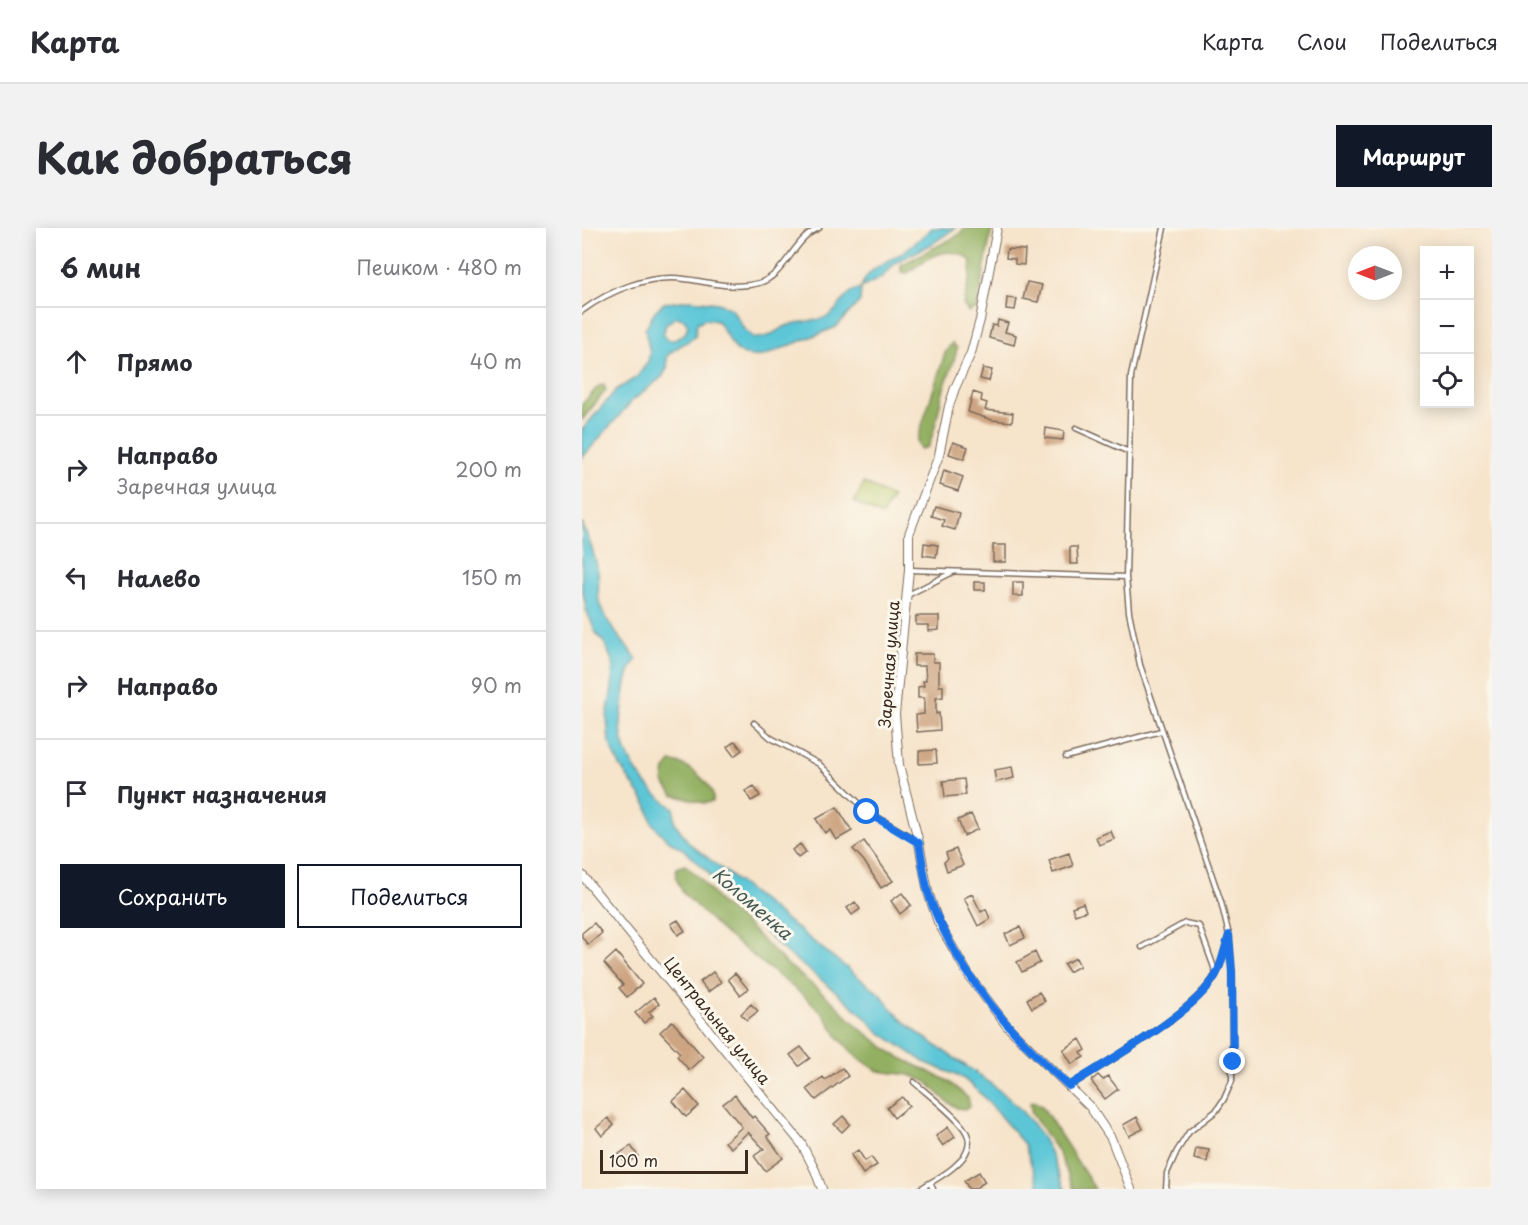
<!DOCTYPE html>
<html lang="ru">
<head>
<meta charset="utf-8">
<style>
  body { margin:0; font-family:"Playpen Sans",sans-serif; background:#f2f2f3; color:#2b2b33 }
  .controls { position:absolute; right:18px; top:18px; display:grid; overflow:hidden; border-radius:0px; box-shadow:0 3px 15px #0003 }
  .controls button { width:54px; height:54px; display:grid; place-items:center; padding:0; border:0; border-bottom:2px solid #e1e1e2; background:#fff; color:#2b2b33; font:30px sans-serif }
  .compass { position:absolute; left:766px; top:18px; width:54px; height:54px; border-radius:50%; background:#fff; box-shadow:0 3px 15px #0003; rotate:270deg }
  .scale { position:absolute; left:18px; bottom:15px; width:148px; box-sizing:border-box; padding-left:6px; border:3px solid #3b2a1e; border-top:0; font-size:16px; line-height:21px; white-space:nowrap; color:#3b2a1e; -webkit-text-stroke:4px #fbf7ec; paint-order:stroke }
  .stop { position:absolute; width:18px; height:18px; margin:-14px; border:4px solid #1a73e8; border-radius:50%; background:#fff }
  .stop.end { background:#1a73e8; border-color:#fff; box-shadow:0 2px 6px #0008 }
  .list { margin:0; padding:0; list-style:none }
  h2 { display:flex; justify-content:space-between; align-items:center; height:78px; margin:0; padding:0 24px; font-size:26px }
  h2 small { font-size:20px; font-weight:400; color:#7c7c81 }
  .list li { display:grid; grid-template-columns:39px 1fr auto; gap:18px; align-items:center; box-sizing:border-box; height:108px; padding:0 24px; border-top:2px solid #e1e1e2 }
  .list b { display:block; font-size:22px; white-space:nowrap }
  .list p { margin:0; font-size:20px; white-space:nowrap; color:#7c7c81 }
  .list em { font-size:20px; font-style:normal; color:#7c7c81 }
  .actions { display:flex; gap:12px; padding:18px 24px }
  .actions a { flex:1; padding:14px 0; border:2px solid #111827; border-radius:0px; text-align:center; font-size:21px; color:#111827 }
  .actions .main { background:#111827; color:#fff }
  .icon { flex:none; width:33px; height:33px; fill:none; stroke:currentColor; stroke-width:2; stroke-linecap:round; stroke-linejoin:round }
  .map { position:relative; flex:none; width:910px; height:961px; overflow:hidden; border-radius:0px }
  header { display:flex; align-items:center; gap:36px; box-sizing:border-box; height:84px; padding:0 30px; background:#fff; border-bottom:2px solid #e1e1e2 }
  header strong { font-size:28px }
  nav { display:flex; gap:33px; margin-inline-start:auto; font-size:21px }
  .intro { display:flex; align-items:center; justify-content:space-between; box-sizing:border-box; height:144px; padding:0 36px }
  h1 { margin:0; font-size:42px }
  .button { padding:15px 27px; border-radius:0px; background:#111827; color:#fff; font-size:21px; font-weight:700 }
  main { display:flex; gap:36px; padding:0 36px }
  aside { flex:1; background:#fff; border-radius:0px; box-shadow:0 3px 15px #0003 }
  .map>svg:first-child { display:block }
  .green { fill:#bacc70; stroke:#7a7b47; stroke-width:1.5 }
  .forest { fill:#93b062; stroke:#676d40; stroke-width:1.5 }
  .water { fill:#5cc6d7; stroke:#4c787a; stroke-width:1.5; fill-rule:evenodd }
  .building { fill:#cea582 }
  .lines { fill:none; stroke-linecap:round; stroke-linejoin:round }
  .service-casing { stroke:#7c6b5b; stroke-width:7 }
  .minor-casing { stroke:#7c6b5b; stroke-width:10 }
  .service { stroke:#fff; stroke-width:4 }
  .minor { stroke:#fff; stroke-width:8 }
  .route { stroke:#1a73e8; stroke-width:8 }
  .labels { text-anchor:middle; dominant-baseline:central; stroke-width:6; stroke-linejoin:round; paint-order:stroke }
  .street-label { font-size:16px; fill:#3b2a1e; stroke:#fbf7ec }
  .water-label { font-size:18px; font-style:italic; fill:#455956; stroke:#fbf7ec }
</style>
</head>
<body>
<header>
<strong>Карта</strong>
<nav><a>Карта</a><a>Слои</a><a>Поделиться</a></nav>
</header>
<div class="intro"><h1>Как добраться</h1><a class="button">Маршрут</a></div>
<main>
<aside>
<h2>6 мин<small>Пешком · 480 m</small></h2>
<ul class="list">
<li><svg class="icon" aria-label="ahead" viewBox="0 0 24 24"><path d="M12 20V5M6 11l6-6 6 6"/></svg><div><b>Прямо</b></div><em>40 m</em></li>
<li><svg class="icon" aria-label="right" viewBox="0 0 24 24"><path d="M7 20v-9h11M14 6l5 5-5 5"/></svg><div><b>Направо</b><p>Заречная улица</p></div><em>200 m</em></li>
<li><svg class="icon" aria-label="left" viewBox="0 0 24 24"><path d="M17 20v-9H6M10 6l-5 5 5 5"/></svg><div><b>Налево</b></div><em>150 m</em></li>
<li><svg class="icon" aria-label="right" viewBox="0 0 24 24"><path d="M7 20v-9h11M14 6l5 5-5 5"/></svg><div><b>Направо</b></div><em>90 m</em></li>
<li><svg class="icon" aria-label="arrive" viewBox="0 0 24 24"><path d="M6 21V4h12l-3 4 3 4H6"/></svg><div><b>Пункт назначения</b></div></li>
</ul>
<div class="actions"><a class="main">Сохранить</a><a>Поделиться</a></div>
</aside>
<div class="map">
<svg width="910" height="961" viewBox="0 0 910 961">
  <rect width="100%" height="100%" fill="#fbf7ec"/>
  <filter id="ink" filterUnits="userSpaceOnUse"><feTurbulence type="fractalNoise" baseFrequency=".0167" numOctaves="2"/><feDisplacementMap in="SourceGraphic" scale="12" xChannelSelector="R" yChannelSelector="G"/><feConvolveMatrix kernelMatrix="1 2 1 2 8 2 1 2 1" color-interpolation-filters="sRGB"/></filter>
  <filter id="wash" filterUnits="userSpaceOnUse"><feTurbulence type="fractalNoise" baseFrequency=".008" numOctaves="4" result="noise"/><feDisplacementMap in="SourceGraphic" scale="24" xChannelSelector="R" yChannelSelector="G"/><feGaussianBlur stdDeviation="1.35" result="paint"/><feColorMatrix in="noise" values="0 0 0 0 0 0 0 0 0 0 0 0 0 0 0 0 0 1.4 0 .05"/><feComposite in="paint" operator="in"/></filter>
  <g filter="url(#wash)">
    <rect width="100%" height="100%" fill="#f6e4cb"/>
    <path class="green" d="M282 255 310 269 300 288 272 274Z"/>
    <path class="forest" d="M383 0H410L395 80 386 84 381 76 388 48 389 33C368 14 344 30 326 45L319 44V37L375 8Z
      M370 115 375 120C373 134 367 146 362 160 356 180 355 200 346 219L338 221 335 213 363 125Z
      M22 157 24 162 0 192V176L17 158Z
      M89 534C105 534 134 557 131 574L122 575 91 567 81 554 83 542Z
      M103 637 118 650 139 676 165 697 205 736 250 773 277 800 313 827 366 853 386 870 388 878 383 881 375 880 364 873 345 854 328 847 296 843 274 828 257 810 242 787 222 768 141 704 101 665 94 650V640Z
      M451 873 460 878 513 961H492L476 924 450 886 448 875Z"/>
    <path class="water" d="M350 0H373L350 16 314 34 300 49 279 60 278 73 254 99 181 128C149 131 151 113 135 93L123 91 115 95 113 108C104 116 93 119 85 128V140L80 149 50 173 0 230V202L34 162 55 149 66 134 68 124 63 102 73 83 82 75 109 72 136 75 150 81 162 101 172 110C188 111 193 102 207 97 220 92 236 95 248 87 261 77 261 65 279 60 284 40 306 34 321 24 331 17 341 8 350 0ZM94 89 102 91 106 97 103 106 93 112H86L81 107 84 96Z
      M0 295C7 311 13 327 16 344 18 355 14 366 18 377 25 396 42 415 55 431 46 440 43 457 42 470 41 480 38 492 39 502 42 533 66 564 92 580L93 595 107 615 299 767C324 802 353 816 387 840 417 860 448 885 465 918 472 931 477 947 483 961H458L442 916 401 868 381 850 342 834 296 803 280 786 253 763 200 721 138 660 124 642 102 622 83 610 70 595 65 577 38 538 27 514 25 489 30 460 31 435 23 416 14 405 4 381 0 358Z"/>
    <g id="blocks">
      <path class="building" d="M425 21 443 22 442 37 433 36V31L424 30Z
        M445 54 460 57 456 74 441 71Z
        M425 70 435 71 433 82 424 81Z
        M416 92 426 95 423 104 434 107 432 117 407 110 410 97 415 98Z
        M401 140 410 142 407 153 398 151Z
        M391 164 400 167 399 173 405 175 403 182 431 185 430 194 410 192 386 184Z
        M464 200 482 203 481 212 463 210Z
        M371 214 386 219 382 231 367 226Z
        M362 242 381 249 376 263 358 257Z
        M352 278 377 285 373 302 360 298 362 292 349 288Z
        M342 315 356 317 354 329 341 327Z
        M411 317H424V334H411Z
        M488 319H495L496 336H488Z
        M392 354H403V362H392Z
        M431 354H441V368H431Z
        M334 388H357V402L346 403V397H334Z
        M332 426H351V434H357V458H361V469L354 470V486L357 485 358 502 335 504 334 487 342 486V470H336V459L342 458 341 453H344L343 438H332Z
        M153 513 160 522 152 528 145 519Z
        M354 522 355 535 337 536V523Z
        M430 539 432 550 414 554 412 542Z
        M382 551 384 567 363 569 361 553Z
        M172 558 178 568 169 573 163 563Z
        M255 579 270 603 254 612 248 602 243 605 234 591Z
        M389 586 396 601 382 608 376 592Z
        M529 603 532 611 517 617 514 609Z
        M282 613 311 653 299 660 282 633 271 621Z
        M218 616 224 624 216 630 210 622Z
        M374 621 381 637 365 643 362 634 366 631 364 625Z
        M487 625 491 638 471 645 467 632Z
        M320 665 329 677 318 686 309 673Z
        M390 666 399 684 404 681 408 691 396 698 382 670Z
        M273 674 278 681 270 687 265 680Z
        M501 675 504 683 493 687 490 679Z
        M96 692 103 703 96 707 89 696Z
        M12 695 20 705 6 717 0 709V705Z
        M438 699 443 710 428 717 423 706Z
        M34 724 60 756 45 769 37 760 41 757 22 735Z
        M453 724 458 735 440 744 435 734Z
        M494 730 498 738 487 744 482 736Z
        M131 744 139 754 126 764 118 754Z
        M153 745 166 761 158 767 146 751Z
        M457 764 463 773 450 780 445 771Z
        M72 769 77 776 67 784 71 788 62 795 53 785Z
        M169 776 176 783 165 792 159 786Z
        M90 793 121 829 107 842 95 828 98 825 78 804Z
        M498 811 504 822 499 825 502 829 490 836 481 822Z
        M219 819 228 830 217 838 208 827Z
        M260 840 266 848 234 872 225 861 241 849 243 852Z
        M516 847 521 852 526 848 536 861 523 871 509 853Z
        M103 862 117 878 104 889 91 873Z
        M153 867 170 890 172 888 188 906 185 908 201 930 183 943 172 928 182 921 166 904 149 920 143 914 160 899 141 876Z
        M320 869 327 878 312 890 305 880Z
        M261 888 268 896 260 904 252 896Z
        M555 889 561 901 547 908 541 897Z
        M26 890 32 897 20 908 14 900Z
        M366 899 373 909 361 918 354 908Z
        M49 918 56 928 44 936 37 926Z
        M614 920 627 922 625 934 612 931Z
        M276 922 283 933 289 929 295 937 281 946 269 927Z
        M397 944 403 954 392 961H387L382 953Z"/>
    </g>
  </g>
  <g filter="url(#ink)">
    <use href="#blocks" fill-opacity="0" stroke="#7c6b5b" stroke-width="1.5"/>
    <g class="lines">
      <g class="service-casing">
        <path id="service" d="M0 83C28 62 68 46 103 51 128 54 152 62 177 55 204 47 211 11 237 0
          M494 200 547 224
          M328 342 544 349 549 148 582 0
          M544 349 547 384 558 437 639 674 647 707 650 744V853L642 871 634 883 607 904 595 923 585 945 584 961
          M324 368 371 344
          M172 495 189 510 237 536 285 583 337 614
          M484 529 579 503
          M560 719 603 695 617 698 634 745
          M332 854C344 865 380 892 385 906 390 916 384 928 376 935 366 946 350 953 338 961
          M487 858C526 833 613 785 634 746 640 736 642 722 646 711
          M348 955 351 961"/>
      </g>
      <g class="minor-casing">
        <path id="minor" d="M415 0 398 92 389 125 373 160 367 178 357 227 327 306V342L313 486 317 537 337 615 346 664 356 694 387 748 425 798 508 879 529 910 549 961
          M0 647 219 915 233 942 240 961"/>
      </g>
      <use href="#service" class="service"/>
      <use href="#minor" class="minor"/>
    </g>
  </g>
  <g class="lines" filter="url(#ink)">
    <path class="route" d="M285 584 337 615C340 631 342 648 346 664 352 685 362 703 372 722 404 778 440 815 487 858 527 832 612 786 634 747 640 735 643 720 647 707L650 744 651 834"/>
  </g>
  <g class="labels">
    <g class="street-label">
      <text transform="translate(306 436) rotate(-86)">Заречная улица</text>
      <text transform="translate(136 792) rotate(51)">Центральная улица</text>
    </g>
    <g class="water-label">
      <text transform="translate(171 675) rotate(41)">Коломенка</text>
    </g>
  </g>
</svg>
<div class="controls">
<button>+</button>
<button>−</button>
<button><svg class="icon" aria-label="locate" viewBox="0 0 24 24"><circle cx="12" cy="12" r="6"/><path d="M12 2v4M12 18v4M2 12h4M18 12h4"/></svg></button>
</div>
<svg class="compass" viewBox="-18 -18 36 36"><path d="M0-13l5 13h-10z" fill="#e53935"/><path d="M0 13l5-13h-10z" fill="#7c7c81"/></svg>
<div class="scale">100 m</div>
<div class="stop" style="left:285px;top:584px"></div>
<div class="stop end" style="left:651px;top:834px"></div>
</div>
</main>
</body>
</html>
